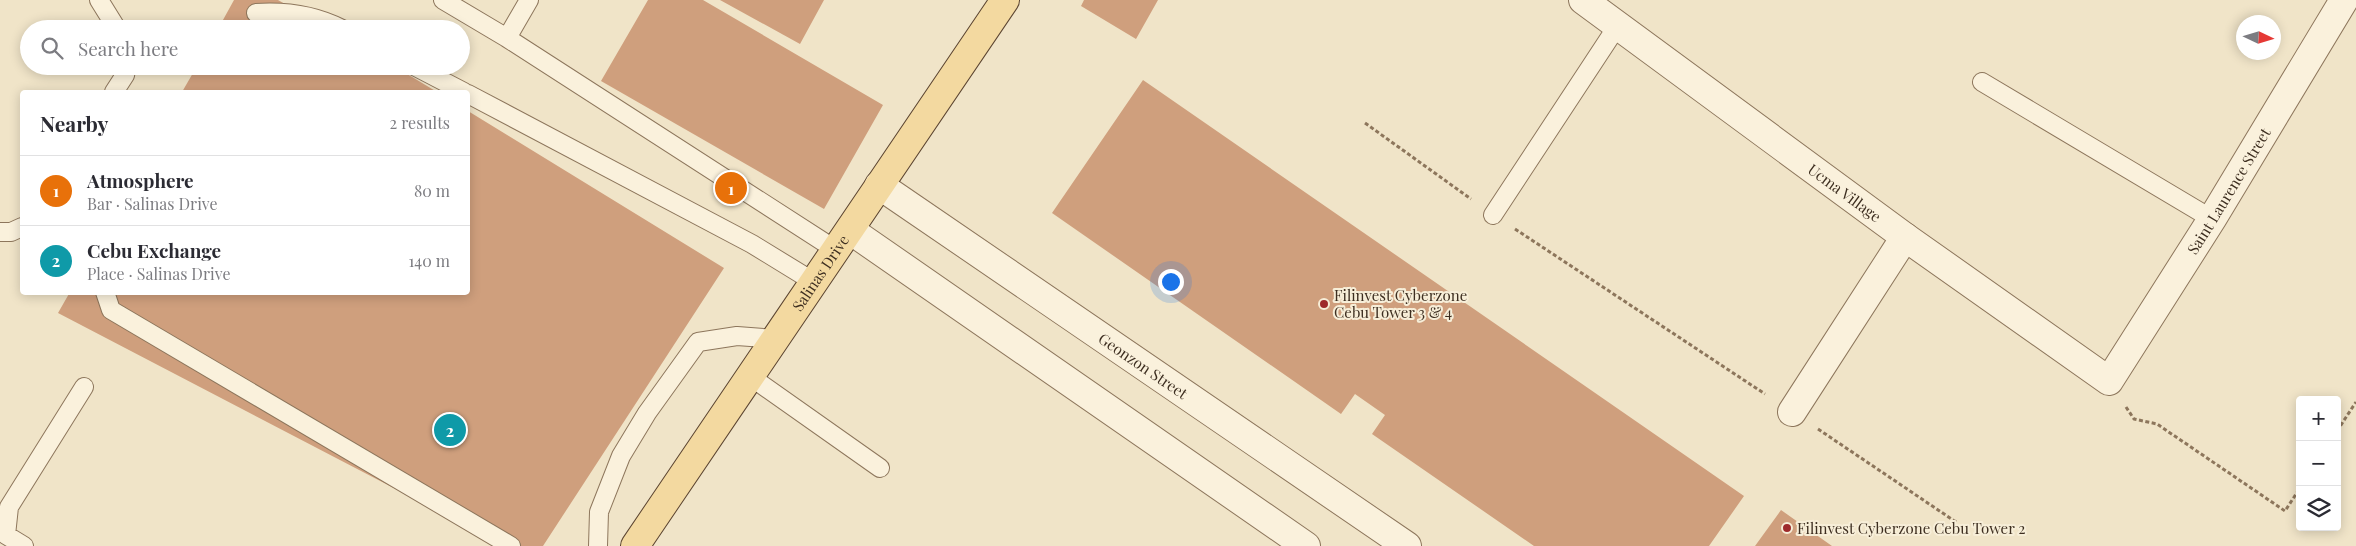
<!DOCTYPE html>
<html lang="en">
<head>
<meta charset="utf-8">
<style>
  body { margin:0; font-family:"Playfair Display",serif; background:#f7f7f7; color:#2b2b33 }
  .controls { position:absolute; right:15px; bottom:15px; display:grid; overflow:hidden; border-radius:5px; box-shadow:0 2px 12px #0003 }
  .controls button { width:45px; height:45px; display:grid; place-items:center; padding:0; border:0; border-bottom:1px solid #e1e1e2; background:#fff; color:#2b2b33; font:25px sans-serif }
  .compass { position:absolute; left:2236px; top:15px; width:45px; height:45px; border-radius:50%; background:#fff; box-shadow:0 2px 12px #0003; rotate:94deg }
  .you { position:absolute; left:1170px; top:281px; width:18px; height:18px; margin:-12px; border:4px solid #fff; border-radius:50%; background:#1a73e8; box-shadow:0 0 0 8px #1a73e833 }
  .badge { display:grid; place-items:center; width:32px; height:32px; border-radius:50%; background:#9e2a2b; color:#fff; font-size:16px; font-weight:700 }
  .pin { position:absolute; translate:-50% -50%; border:2px solid #fff; box-shadow:0 1px 5px #0006 }
  .list { margin:0; padding:0; list-style:none }
  h2 { display:flex; justify-content:space-between; align-items:center; height:65px; margin:0; padding:0 20px; font-size:21px }
  h2 small { font-size:16px; font-weight:400; color:#7c7c81 }
  .list li { display:grid; grid-template-columns:32px 1fr auto; gap:15px; align-items:center; box-sizing:border-box; height:70px; padding:0 20px; border-top:1px solid #e1e1e2 }
  .list b { display:block; font-size:19px; white-space:nowrap }
  .list p { margin:0; font-size:16px; white-space:nowrap; color:#7c7c81 }
  .list em { font-size:16px; font-style:normal; color:#7c7c81 }
  .icon { flex:none; width:28px; height:28px; fill:none; stroke:currentColor; stroke-width:2; stroke-linecap:round; stroke-linejoin:round }
  .map { position:relative; flex:none; width:2356px; height:546px; overflow:hidden }
  .search { position:absolute; background:#fff; box-shadow:0 2px 12px #0003; left:20px; top:20px; width:450px; height:55px; display:flex; align-items:center; gap:12px; box-sizing:border-box; padding:0 18px; border-radius:28px; color:#7c7c81; font-size:19px }
  .panel { position:absolute; background:#fff; box-shadow:0 2px 12px #0003; left:20px; top:90px; width:450px; height:205px; border-radius:5px }
  .map>svg:first-child { display:block }
  .building { fill:#cf9f7d }
  .lines { fill:none; stroke-linecap:round; stroke-linejoin:round }
  .service-casing { stroke:#8d765c; stroke-width:20 }
  .minor-casing { stroke:#8d765c; stroke-width:30 }
  .tertiary-casing { stroke:#8d765c; stroke-width:30 }
  .primary-casing { stroke:#5b4430; stroke-width:30 }
  .path { stroke:#8d765c; stroke-width:3; stroke-dasharray:4 2.5; stroke-linecap:butt }
  .service { stroke:#faf1dc; stroke-width:18 }
  .minor { stroke:#faf1dc; stroke-width:28 }
  .tertiary { stroke:#faf1dc; stroke-width:28 }
  .primary { stroke:#f3d9a0; stroke-width:28 }
  .poi-dot { fill:#9e2a2b; stroke:#f7eed8; stroke-width:2 }
  .labels { text-anchor:middle; dominant-baseline:central; stroke-width:4; stroke-linejoin:round; paint-order:stroke }
  .street-label { font-size:15px; fill:#3d2e20; stroke:#f7eed8 }
  .poi-label { font-size:15px; fill:#3d2e20; stroke:#f7eed8; text-anchor:start }
</style>
</head>
<body>
<div class="map">
<svg width="2356" height="546" viewBox="0 0 2356 546">
  <rect width="100%" height="100%" fill="#f0e4c8"/>
  <path class="building" d="M234 0H278L329 29H218Z
    M648 0H703L883 105 824 209 601 81Z
    M720 0H824L800 44Z
    M1084 0H1158L1136 39 1081 6Z
    M197 66H394L437 92H182Z
    M1143 80 1744 496 1709 546H1534L1372 434 1385 415 1355 394 1341 414 1052 213Z
    M468 111 724 268 543 546H505L58 313 70 292H468Z
    M1781 510 1832 546H1755Z"/>
  <g class="lines">
    <g class="service-casing">
      <path id="service" d="M99 0 117 29
        M443 0 507 38 529 0
        M256 13C286 11 315 15 342 29
        M507 38 836 250
        M414 66 464 92
        M1982 82 2212 219
        M114 92 125 75 127 66
        M468 94 752 244 814 282
        M1493 215 1618 25
        M0 232H11L22 227
        M105 292 111 310 511 546
        M751 377 880 468
        M24 546 6 535 9 507 84 387
        M598 546 599 512 621 456 647 413 698 342 737 336 776 339"/>
    </g>
    <g class="minor-casing">
      <g id="minor">
        <path id="s1" d="M1583 0 1905 237 2109 381 2212 219 2344 0"/>
        <path d="M1792 412 1905 237"/>
      </g>
    </g>
    <g class="tertiary-casing">
      <g id="tertiary">
        <path id="s2" d="M879 185 1407 546"/>
        <path d="M850 230 1306 546"/>
      </g>
    </g>
    <g class="primary-casing">
      <g id="primary">
        <path id="s3" d="M635 546 1005 0"/>
      </g>
    </g>
    <path class="path" d="M1365 123 1471 199
      M1515 229 1765 394
      M2126 407 2134 419 2157 424 2285 511 2300 488
      M1818 429 1956 522
      M2337 431 2356 402"/>
    <use href="#service" class="service"/>
    <use href="#minor" class="minor"/>
    <use href="#tertiary" class="tertiary"/>
    <use href="#primary" class="primary"/>
  </g>
  <g class="poi-dot">
    <circle cx="1324" cy="304" r="5"/>
    <circle cx="1787" cy="528" r="5"/>
  </g>
  <g class="labels">
    <g class="street-label">
      <text stroke="none"><textPath href="#s1" startOffset="874">Saint Laurence Street</textPath></text>
      <text stroke="none"><textPath href="#s1" startOffset="325">Ucma Village</textPath></text>
      <text stroke="none"><textPath href="#s3" startOffset="330">Salinas Drive</textPath></text>
      <text stroke="none"><textPath href="#s2" startOffset="320">Geonzon Street</textPath></text>
    </g>
    <g class="poi-label">
      <text x="1334" y="295">Filinvest Cyberzone<tspan x="1334" dy="17">Cebu Tower 3 &amp; 4</tspan></text>
      <text x="1797" y="528">Filinvest Cyberzone Cebu Tower 2</text>
    </g>
  </g>
</svg>
<div class="controls">
<button>+</button>
<button>−</button>
<button><svg class="icon" aria-label="layers" viewBox="0 0 24 24"><path d="M12 4l9 5-9 5-9-5zM3 14l9 5 9-5"/></svg></button>
</div>
<svg class="compass" viewBox="-18 -18 36 36"><path d="M0-13l5 13h-10z" fill="#e53935"/><path d="M0 13l5-13h-10z" fill="#7c7c81"/></svg>
<div class="you"></div>
<div class="pin badge" style="left:731px;top:188px;background:#e8710a">1</div>
<div class="pin badge" style="left:450px;top:430px;background:#0f9aa8">2</div>
<div class="search"><svg class="icon" aria-label="search" viewBox="0 0 24 24"><circle cx="10" cy="10" r="6"/><path d="M15 15l6 6"/></svg>Search here</div>
<section class="panel">
<h2>Nearby<small>2 results</small></h2>
<ul class="list">
<li><span class="badge" style="background:#e8710a">1</span><div><b>Atmosphere</b><p>Bar · Salinas Drive</p></div><em>80 m</em></li>
<li><span class="badge" style="background:#0f9aa8">2</span><div><b>Cebu Exchange</b><p>Place · Salinas Drive</p></div><em>140 m</em></li>
</ul>
</section>
</div>
</body>
</html>
